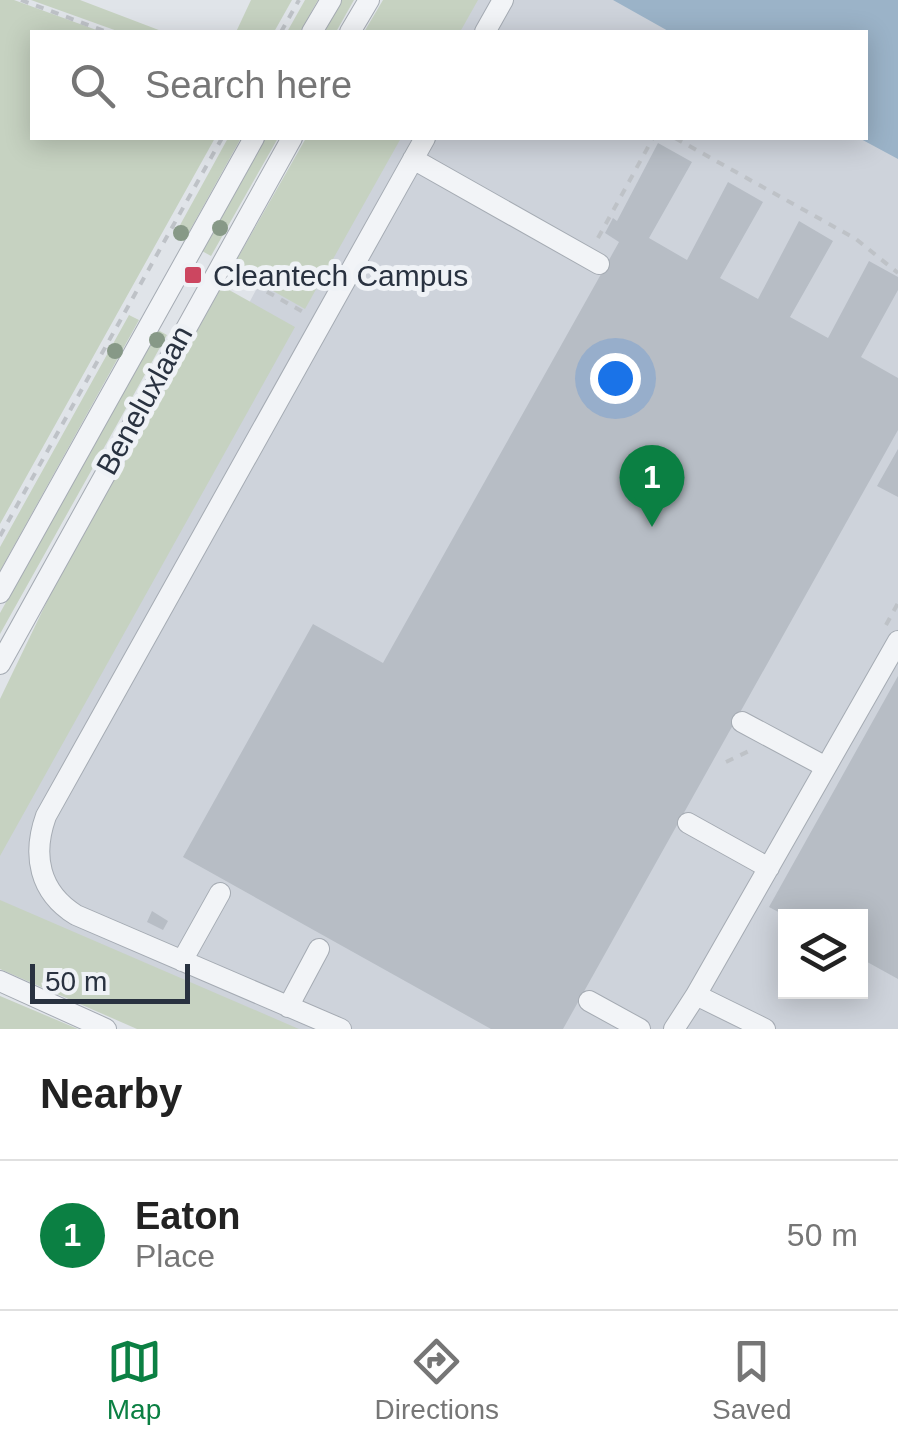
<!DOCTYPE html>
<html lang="en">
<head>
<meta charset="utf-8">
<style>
  body { margin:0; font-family:Arial,sans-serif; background:#f6f6f6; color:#222 }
  .controls { position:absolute; right:30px; bottom:30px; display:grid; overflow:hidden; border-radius:0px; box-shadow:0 5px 25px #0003 }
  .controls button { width:90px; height:90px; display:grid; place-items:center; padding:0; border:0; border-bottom:2px solid #e0e0e0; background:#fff; color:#222; font:50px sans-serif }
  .scale { position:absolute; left:30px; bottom:25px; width:160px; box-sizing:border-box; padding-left:10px; border:5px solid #293240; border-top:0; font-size:28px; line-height:35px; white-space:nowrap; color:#293240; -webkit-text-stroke:8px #eff2f6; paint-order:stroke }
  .you { position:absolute; left:615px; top:378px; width:35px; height:35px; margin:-25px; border:8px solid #fff; border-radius:50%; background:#1a73e8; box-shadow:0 0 0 15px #1a73e833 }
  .badge { display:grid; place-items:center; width:65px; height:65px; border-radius:50%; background:#0b8043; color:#fff; font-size:32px; font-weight:700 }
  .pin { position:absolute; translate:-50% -82px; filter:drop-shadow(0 2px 5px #0008) }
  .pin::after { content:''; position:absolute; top:52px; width:35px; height:30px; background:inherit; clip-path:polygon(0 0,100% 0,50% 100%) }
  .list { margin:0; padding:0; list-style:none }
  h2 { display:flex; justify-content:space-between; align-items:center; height:130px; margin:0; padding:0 40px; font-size:42px }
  h2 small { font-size:32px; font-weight:400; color:#767676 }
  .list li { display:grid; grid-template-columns:65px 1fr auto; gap:30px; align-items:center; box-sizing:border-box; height:150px; padding:0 40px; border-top:2px solid #e0e0e0 }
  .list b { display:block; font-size:38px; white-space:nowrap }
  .list p { margin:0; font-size:32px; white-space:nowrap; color:#767676 }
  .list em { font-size:32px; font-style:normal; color:#767676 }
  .icon { flex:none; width:55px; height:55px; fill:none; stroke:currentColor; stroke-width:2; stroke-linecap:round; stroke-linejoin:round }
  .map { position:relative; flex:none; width:898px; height:1029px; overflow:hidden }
  .search { position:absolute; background:#fff; box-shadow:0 5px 25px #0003; left:30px; right:30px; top:30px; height:110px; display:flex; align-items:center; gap:25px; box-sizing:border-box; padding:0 35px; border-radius:0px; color:#767676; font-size:38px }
  .sheet { height:280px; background:#fff }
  nav { display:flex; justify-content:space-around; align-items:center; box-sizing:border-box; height:140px; border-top:2px solid #e0e0e0; background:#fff; font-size:28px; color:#767676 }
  nav a { display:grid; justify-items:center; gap:5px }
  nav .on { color:#0b8043 }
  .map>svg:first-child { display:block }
  .built { fill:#ced3db; fill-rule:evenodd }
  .green { fill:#c6d2c1 }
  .water { fill:#9bb3c8 }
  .building { fill:#b7bdc5 }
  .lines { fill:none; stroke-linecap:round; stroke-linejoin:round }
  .minor-casing { stroke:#a5abb3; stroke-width:22 }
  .path { stroke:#bec2c7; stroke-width:4; stroke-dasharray:8 8; stroke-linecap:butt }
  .minor { stroke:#f2f4f7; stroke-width:20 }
  .tree { fill:#879987 }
  .poi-dot { fill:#cc4660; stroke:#eff2f6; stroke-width:4 }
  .labels { text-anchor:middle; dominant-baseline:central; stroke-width:10; stroke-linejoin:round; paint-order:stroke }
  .poi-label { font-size:30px; fill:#293240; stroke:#eff2f6; text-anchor:start }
  .street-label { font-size:30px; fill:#293240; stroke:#eff2f6 }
</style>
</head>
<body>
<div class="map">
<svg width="898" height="1029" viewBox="0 0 898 1029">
  <rect width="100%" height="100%" fill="#e0e4e9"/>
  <path class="built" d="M412 0H898V1029H171L0 956V765L338 138H866V32H394ZM786 916H860V992H786Z"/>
  <path class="green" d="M0 0H14L102 32H32V138H215L0 524Z
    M31 0H80L164 32H120Z
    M251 0H292L274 32H236Z
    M305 0H318L300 32H287Z
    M342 0H354L336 32H324Z
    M383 0H478L460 32H364Z
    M228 138H241L184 241 174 236Z
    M265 138H278L211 256 202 251Z
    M306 138H401L305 309 232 268Z
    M222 286 295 327 0 856V699L51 593Z
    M129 315 139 320 0 571V547Z
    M158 330 167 335 0 634V613Z
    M0 900 299 1029H137L0 969Z
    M0 996 78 1029H0Z"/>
  <path class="water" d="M613 0H898V159L859 138H866V32H670Z"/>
  <path class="building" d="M658 143 692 162 649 238 687 260 728 182 763 202 720 278 758 299 799 221 833 241 790 317 828 338 869 261 898 277V290L861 357 898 378V430L563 1029H491L183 857 313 624 383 663 619 242 605 233 613 218 617 221Z
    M898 449V497L877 486Z
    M898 676V979L860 958V916H786L769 907Z
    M152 911 168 921 163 930 147 922Z"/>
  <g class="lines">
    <g class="minor-casing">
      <path id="minor" d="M312 32 331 0
        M350 32 369 0
        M485 32 503 0
        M413 159 599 264
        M0 593 254 138
        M0 664 292 138
        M742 722 826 767
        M688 823 769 868
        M182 961 220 893
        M0 981 106 1029
        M589 1001 640 1029
        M288 1007 319 949
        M341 1029 76 915C39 892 32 855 46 816L425 138
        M674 1029 696 995
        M765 1029 696 995 898 641"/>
    </g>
    <path class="path" d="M21 0 107 32
      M281 32 299 0
      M675 138 856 239 898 273
      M598 238 653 138
      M239 276 305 313
      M0 536 222 138
      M886 625 898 603
      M726 762 751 750"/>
    <use href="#minor" class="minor"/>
  </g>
  <g class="tree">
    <circle cx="220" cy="228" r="8"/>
    <circle cx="181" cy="233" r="8"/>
    <circle cx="157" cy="340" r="8"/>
    <circle cx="115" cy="351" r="8"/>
  </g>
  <rect class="poi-dot" x="183" y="265" width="20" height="20" rx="5"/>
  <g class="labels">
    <g class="poi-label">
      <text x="213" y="275">Cleantech Campus</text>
    </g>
    <g class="street-label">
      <text transform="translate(144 400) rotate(-61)">Beneluxlaan</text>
    </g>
  </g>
</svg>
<div class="controls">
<button><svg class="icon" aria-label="layers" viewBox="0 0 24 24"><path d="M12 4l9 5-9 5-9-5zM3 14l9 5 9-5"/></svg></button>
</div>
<div class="scale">50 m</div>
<div class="you"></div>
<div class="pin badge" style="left:652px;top:527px">1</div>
<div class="search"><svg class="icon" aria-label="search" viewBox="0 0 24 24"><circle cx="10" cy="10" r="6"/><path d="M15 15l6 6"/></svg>Search here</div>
</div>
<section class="sheet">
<h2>Nearby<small></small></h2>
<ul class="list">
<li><span class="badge">1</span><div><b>Eaton</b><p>Place</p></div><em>50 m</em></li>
</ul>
</section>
<nav>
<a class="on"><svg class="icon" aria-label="map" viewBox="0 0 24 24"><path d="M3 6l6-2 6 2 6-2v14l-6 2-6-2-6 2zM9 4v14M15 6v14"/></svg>Map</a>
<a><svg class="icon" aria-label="directions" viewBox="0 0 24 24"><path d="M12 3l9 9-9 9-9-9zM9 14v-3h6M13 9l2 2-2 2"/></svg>Directions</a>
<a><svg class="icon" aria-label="saved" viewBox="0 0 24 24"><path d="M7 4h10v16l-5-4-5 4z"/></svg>Saved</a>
</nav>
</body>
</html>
